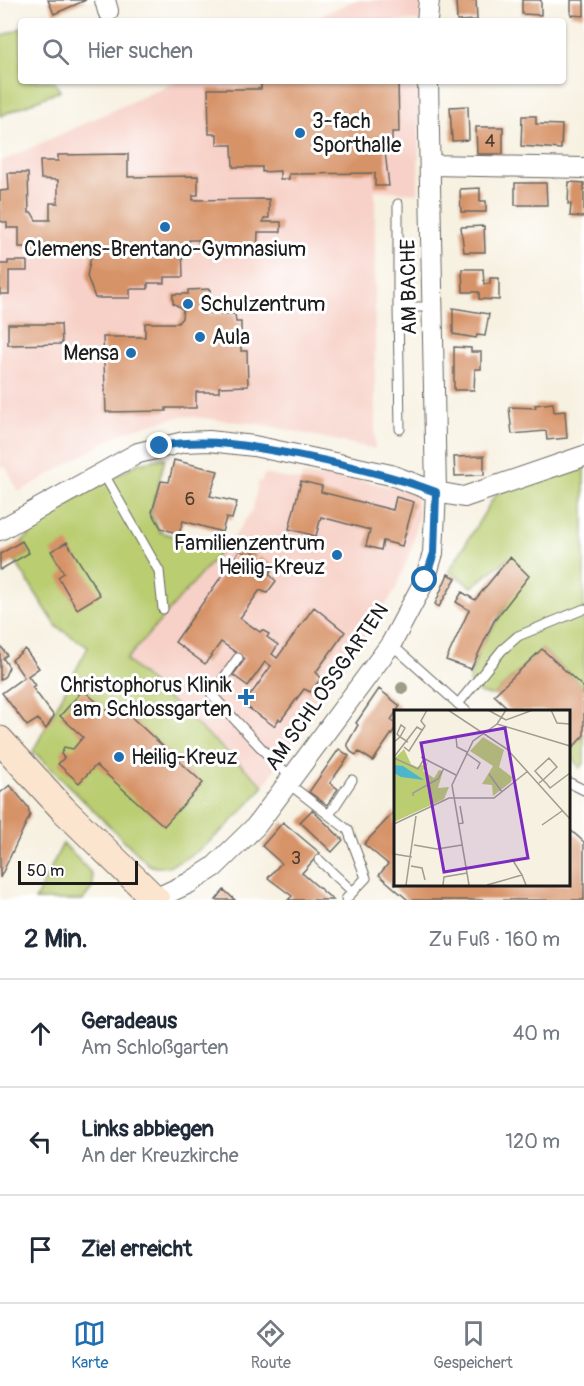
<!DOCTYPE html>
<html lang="de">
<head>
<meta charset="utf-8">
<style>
  body { margin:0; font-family:Pangolin,sans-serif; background:#f6f6f7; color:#1f2937 }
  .scale { position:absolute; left:18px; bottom:15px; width:120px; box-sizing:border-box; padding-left:6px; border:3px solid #1c1c1c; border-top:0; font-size:16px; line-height:21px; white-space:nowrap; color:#1c1c1c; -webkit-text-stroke:4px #fff; paint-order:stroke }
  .stop { position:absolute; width:18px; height:18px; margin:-14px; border:4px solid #1f6fb2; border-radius:50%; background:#fff }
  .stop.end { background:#1f6fb2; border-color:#fff; box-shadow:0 2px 6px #0008 }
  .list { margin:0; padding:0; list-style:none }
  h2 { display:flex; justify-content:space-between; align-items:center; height:78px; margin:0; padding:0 24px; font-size:26px }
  h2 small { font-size:20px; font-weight:400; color:#747a83 }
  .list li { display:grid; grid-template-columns:39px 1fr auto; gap:18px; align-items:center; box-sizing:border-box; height:108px; padding:0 24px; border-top:2px solid #e0e1e3 }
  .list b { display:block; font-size:22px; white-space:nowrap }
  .list p { margin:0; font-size:20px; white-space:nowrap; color:#747a83 }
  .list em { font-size:20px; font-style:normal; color:#747a83 }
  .icon { flex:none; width:33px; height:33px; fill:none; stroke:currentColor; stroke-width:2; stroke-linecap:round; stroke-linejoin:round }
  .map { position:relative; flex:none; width:584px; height:900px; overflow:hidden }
  .search { position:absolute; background:#fff; box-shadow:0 2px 4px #0004; left:18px; right:18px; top:18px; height:66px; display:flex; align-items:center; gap:15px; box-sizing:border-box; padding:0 21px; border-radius:6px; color:#747a83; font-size:22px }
  .sheet { height:402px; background:#fff }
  nav { display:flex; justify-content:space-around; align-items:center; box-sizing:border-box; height:84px; border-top:2px solid #e0e1e3; background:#fff; font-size:16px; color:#747a83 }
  nav a { display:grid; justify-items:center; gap:3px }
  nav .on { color:#1f6fb2 }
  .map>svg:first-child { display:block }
  .built { fill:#f7d1c7 }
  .green { fill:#bacd71; stroke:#6b7446; stroke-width:1.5 }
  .building { fill:#d79367 }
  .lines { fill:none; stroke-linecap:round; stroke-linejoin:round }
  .lane-casing { stroke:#696761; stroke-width:11 }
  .street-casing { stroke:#696761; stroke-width:22 }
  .secondary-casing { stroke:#696761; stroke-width:29 }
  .lane { stroke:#fff; stroke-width:9 }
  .street { stroke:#fff; stroke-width:20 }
  .secondary { stroke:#fce5cf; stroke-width:27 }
  .tree { fill:#9d9e85 }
  .route { stroke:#1f6fb2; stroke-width:8 }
  .poi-dot { fill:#1f6fb2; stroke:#fff; stroke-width:2 }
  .labels { text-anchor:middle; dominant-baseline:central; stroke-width:6; stroke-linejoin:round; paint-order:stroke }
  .number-label { font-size:18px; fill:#4b3a2f }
  .poi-label { font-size:21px; fill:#1c1c1c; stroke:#fff; text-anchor:start }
  .street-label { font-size:21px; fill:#1c1c1c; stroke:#fff }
  .inset-road { fill:none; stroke:#9f9c92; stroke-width:1.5 }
  .view { fill:#7b2cbf; fill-opacity:0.15; stroke:#7b2cbf; stroke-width:3 }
  .inset-edge { fill:none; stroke:#1c1c1c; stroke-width:3 }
</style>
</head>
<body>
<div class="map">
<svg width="584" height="900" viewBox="0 0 584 900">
  <rect width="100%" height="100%" fill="#fff"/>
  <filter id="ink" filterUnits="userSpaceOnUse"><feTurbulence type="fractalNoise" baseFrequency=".0167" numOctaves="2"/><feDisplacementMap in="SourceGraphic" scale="12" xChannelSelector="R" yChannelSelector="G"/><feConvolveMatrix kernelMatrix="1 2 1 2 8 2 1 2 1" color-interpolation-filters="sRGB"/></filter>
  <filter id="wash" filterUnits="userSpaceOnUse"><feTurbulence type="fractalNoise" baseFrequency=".008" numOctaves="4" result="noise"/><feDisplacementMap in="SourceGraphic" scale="24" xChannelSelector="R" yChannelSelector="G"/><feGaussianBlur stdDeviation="1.35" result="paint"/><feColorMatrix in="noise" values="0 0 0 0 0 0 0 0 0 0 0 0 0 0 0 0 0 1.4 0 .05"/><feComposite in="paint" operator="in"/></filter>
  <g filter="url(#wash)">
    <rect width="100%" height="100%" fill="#f7f1e1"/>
    <path class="built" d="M355 0H422L421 21H309Z
      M177 81H420L418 193 375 190V449L260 424 182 416 123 432 19 492 5 466 0 469V162Z
      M322 472 415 492 419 513 412 547 395 591 264 786 126 660 235 535 253 509 258 482 262 481 264 474 301 481 302 475 321 478Z"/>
    <path class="green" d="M21 28V81H54L60 91 0 116V37Z
      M165 458 151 513 160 532 222 550 126 660 264 786C246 808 179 883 148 864L33 751 88 647 57 627 15 561 29 553 22 541 29 536 24 527 139 463Z
      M584 464V688L542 649 494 695 481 694 469 682 479 650 510 599V557L472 587 449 571 494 497 504 489Z
      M584 735V764L580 768 568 753Z
      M63 843 92 874 93 887 83 900H35Z"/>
    <g id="blocks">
      <path class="building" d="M48 0H86L54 14Z
        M456 0H476L477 20 457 21Z
        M522 0H541V15L522 14Z
        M571 0H584V16L571 15Z
        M261 81H398L399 132H392V143H384L389 186H375V173L289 174V179H280V171L262 172V167H233L232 145H217V134H209L208 89H261Z
        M468 106 469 140 452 141 450 107Z
        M522 116H536V124L562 125 561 149 521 146Z
        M476 127H503V154H477Z
        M128 154V177L198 176V195H193V200L269 199V218H264L263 222H281V232H258L257 255 234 256V250H199V240H189V246H182L183 277H165V283H148V289H130V298H95L87 276 93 247H19V228H7V223L0 221V191L9 190 8 173H28L29 213H32L36 220H50V203H58V180L41 179 40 161H58V155Z
        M569 182 584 183V217L570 216 571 204H568Z
        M515 183H546L547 205H515Z
        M480 188V201H486V212H461L460 189Z
        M484 226 485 252H464L461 227Z
        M8 261H27V271H9V294H0V264H8Z
        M462 269H483L484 284H490V278H499V300L479 299V292H463Z
        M210 289V314H235L236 322H241V351H247L248 386 219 387V392H196V408H166V411L106 412 103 337H145V323H178L182 318 183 309 173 303V294H188V290Z
        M453 308 489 314 485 336 477 335 476 338 453 334Z
        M8 324H61L62 344 8 345Z
        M454 347 471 348V352H481V369H475L474 390H454Z
        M553 403 554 412 565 411 567 438 547 440 546 431 512 434 509 407 536 408 535 405Z
        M484 456V475L455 476 454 457Z
        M174 460 218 471 210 496 237 502 232 519 226 518 222 532 183 521 179 534 161 528 152 512 161 481 169 482Z
        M301 481 322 486 321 492 393 510 396 497 414 502 402 546 383 541 381 550 366 546 370 530 321 517 316 536 289 529Z
        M22 541 29 553 0 570V554Z
        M67 542 100 595 77 609 58 577 64 573 51 551Z
        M248 548 257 555 253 560 256 562 260 557 274 567 269 574 276 581 267 593 260 590 240 618 260 632 262 630 269 634 267 637 278 645 272 654 277 658 314 607 345 632 316 672 321 678 311 692 304 689 281 720 279 719 274 726 246 706 251 699 249 697 271 666 265 662 248 686 233 675 245 659 221 642 205 664 175 642 240 550 244 553Z
        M510 557 529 576 494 621 471 669 446 660 469 610 456 602 462 592 475 600Z
        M448 574 456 578 439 607 435 604Z
        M0 645 7 655 3 658 9 667 5 676 0 680Z
        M25 649 39 668 28 676 35 685 32 687 54 716 46 729 38 719 27 726 2 693 24 677 12 660Z
        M542 649 584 688V735L568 753V711H511L494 695Z
        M379 689 400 706 391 720 395 723V729L373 761 359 752 356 755 351 752 347 744 358 725 356 723Z
        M83 690 107 711 115 702 203 783 164 826 96 765 79 783 58 764 64 758 61 754 64 747 73 749 83 737 60 716Z
        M339 749 349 756 330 783 338 789 327 805 309 792Z
        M10 785 28 807 30 815 0 878V793Z
        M312 810 343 840 332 852 300 822Z
        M395 811V884H568V828L584 842V900H408L379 875 388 864 364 844Z
        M283 822 320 853 302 873 333 900H288L292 896 268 878 281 863 262 846Z
        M224 890 235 900H216Z"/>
    </g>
  </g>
  <g filter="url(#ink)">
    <use href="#blocks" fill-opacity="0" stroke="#696761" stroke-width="1.5"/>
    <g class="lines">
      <g class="lane-casing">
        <path id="lane" d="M398 307V204
          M400 429 398 307H433
          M102 471 159 571 163 609
          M391 644 466 711
          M238 658 212 695 277 765 294 778
          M458 704 502 650 518 636 584 609
          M568 782 584 790
          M289 784 348 830 366 878 346 899
          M329 815 352 780
          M319 860 353 892"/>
      </g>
      <g class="street-casing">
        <path id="street" d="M105 0 108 11
          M427 21 429 0
          M431 165 584 168
          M0 530 138 453 184 442 209 441 254 446 391 475 436 492 464 497 584 456
          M155 899 189 883 214 867 256 826 391 644 425 580 433 553 436 492 428 81"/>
      </g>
      <g class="secondary-casing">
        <path id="secondary" d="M0 740 63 809 156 900"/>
      </g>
      <use href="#lane" class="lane"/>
      <use href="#street" class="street"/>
      <use href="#secondary" class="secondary"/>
    </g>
    <circle class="tree" cx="402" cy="688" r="6"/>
  </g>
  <g class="lines" filter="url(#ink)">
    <path class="route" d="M160 446C211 437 256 447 307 457 351 466 393 476 436 492L434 553 425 580"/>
  </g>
  <g class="poi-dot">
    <circle cx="300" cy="133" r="6"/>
    <circle cx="165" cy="227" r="6"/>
    <circle cx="188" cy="304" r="6"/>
    <circle cx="200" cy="337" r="6"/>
    <circle cx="131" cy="353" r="6"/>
    <circle cx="337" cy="555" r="6"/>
    <path d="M243 688h6v6h6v6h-6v6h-6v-6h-6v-6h6z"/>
    <circle cx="119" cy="757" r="6"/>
  </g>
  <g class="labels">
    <g class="number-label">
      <text x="490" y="141">4</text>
      <text x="190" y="499">6</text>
      <text x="296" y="858">3</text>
    </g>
    <g class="poi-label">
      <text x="312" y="121">3-fach<tspan x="312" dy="24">Sporthalle</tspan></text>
      <text x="165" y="249" text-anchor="middle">Clemens-Brentano-Gymnasium</text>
      <text x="200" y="304">Schulzentrum</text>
      <text x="212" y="337">Aula</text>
      <text x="119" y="353" text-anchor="end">Mensa</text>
      <text x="325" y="543" text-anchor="end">Familienzentrum<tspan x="325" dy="24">Heilig-Kreuz</tspan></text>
      <text x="232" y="685" text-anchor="end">Christophorus Klinik<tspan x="232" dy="24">am Schlossgarten</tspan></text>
      <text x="131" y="757">Heilig-Kreuz</text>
    </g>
    <g class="street-label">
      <text transform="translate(409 287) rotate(-91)">AM BACHE</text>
      <text transform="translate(327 687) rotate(-55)">AM SCHLOSSGARTEN</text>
    </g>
  </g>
  <g transform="translate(394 710)">
    <rect width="176" height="176" fill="#f7f1e1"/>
    <path d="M89 27 110 40 105 57 118 67 117 72 99 86 98 75 88 74 99 56 76 41ZM10 39 17 54 23 57 34 53 29 61 40 68 45 60 49 61 44 78 55 77 50 89 0 112V49Z" fill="#bacd71"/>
    <path d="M0 55 9 56 30 70 7 67 0 63Z" fill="#4eb6cc"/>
    <path class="inset-road" d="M54 0 113 39 176 109M94 0 112 10 139 0M157 0 163 13 176 14M103 14 176 36M62 27 63 37 73 42M0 32 6 27 11 18 7 15 3 24 6 27 14 32M10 37 15 41 27 22 31 16 27 11 33 0M72 43 86 53 83 59M0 47 23 17 28 20M27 47 62 65M0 48 24 59 30 49M95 64 108 82M145 73 149 70 163 57 155 48 141 61 149 70 153 74 156 78 176 63M19 86V83L44 69 50 58M0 114 55 88H100L134 61M64 114 69 113 66 96M148 115 168 101M20 135 43 139 68 135M0 144 18 147M118 149 128 165M17 156 28 158 31 170M12 175 22 106M49 175 50 167 73 163M75 175 58 75 79 31 103 14 112 0M93 175 128 165 132 175"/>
    <path class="view" d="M111 18 134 148 50 162 27 33Z"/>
    <rect width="176" height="176" class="inset-edge"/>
  </g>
</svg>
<div class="scale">50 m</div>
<div class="stop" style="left:425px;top:580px"></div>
<div class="stop end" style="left:160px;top:446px"></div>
<div class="search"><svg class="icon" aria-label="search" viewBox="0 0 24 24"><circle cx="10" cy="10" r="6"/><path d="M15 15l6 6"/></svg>Hier suchen</div>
</div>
<section class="sheet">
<h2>2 Min.<small>Zu Fuß · 160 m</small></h2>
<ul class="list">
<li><svg class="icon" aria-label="ahead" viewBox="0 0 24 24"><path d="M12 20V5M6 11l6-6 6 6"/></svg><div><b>Geradeaus</b><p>Am Schloßgarten</p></div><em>40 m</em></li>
<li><svg class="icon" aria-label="left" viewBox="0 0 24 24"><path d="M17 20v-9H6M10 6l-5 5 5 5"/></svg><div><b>Links abbiegen</b><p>An der Kreuzkirche</p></div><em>120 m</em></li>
<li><svg class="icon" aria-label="arrive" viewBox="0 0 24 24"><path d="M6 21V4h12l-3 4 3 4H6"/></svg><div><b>Ziel erreicht</b></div></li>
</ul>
</section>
<nav>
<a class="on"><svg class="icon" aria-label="map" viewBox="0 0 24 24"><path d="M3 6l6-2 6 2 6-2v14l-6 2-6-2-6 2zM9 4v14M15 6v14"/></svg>Karte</a>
<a><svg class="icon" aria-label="directions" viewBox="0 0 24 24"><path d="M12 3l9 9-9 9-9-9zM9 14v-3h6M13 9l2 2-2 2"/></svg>Route</a>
<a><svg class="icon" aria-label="saved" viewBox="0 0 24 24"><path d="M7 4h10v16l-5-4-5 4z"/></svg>Gespeichert</a>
</nav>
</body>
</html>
